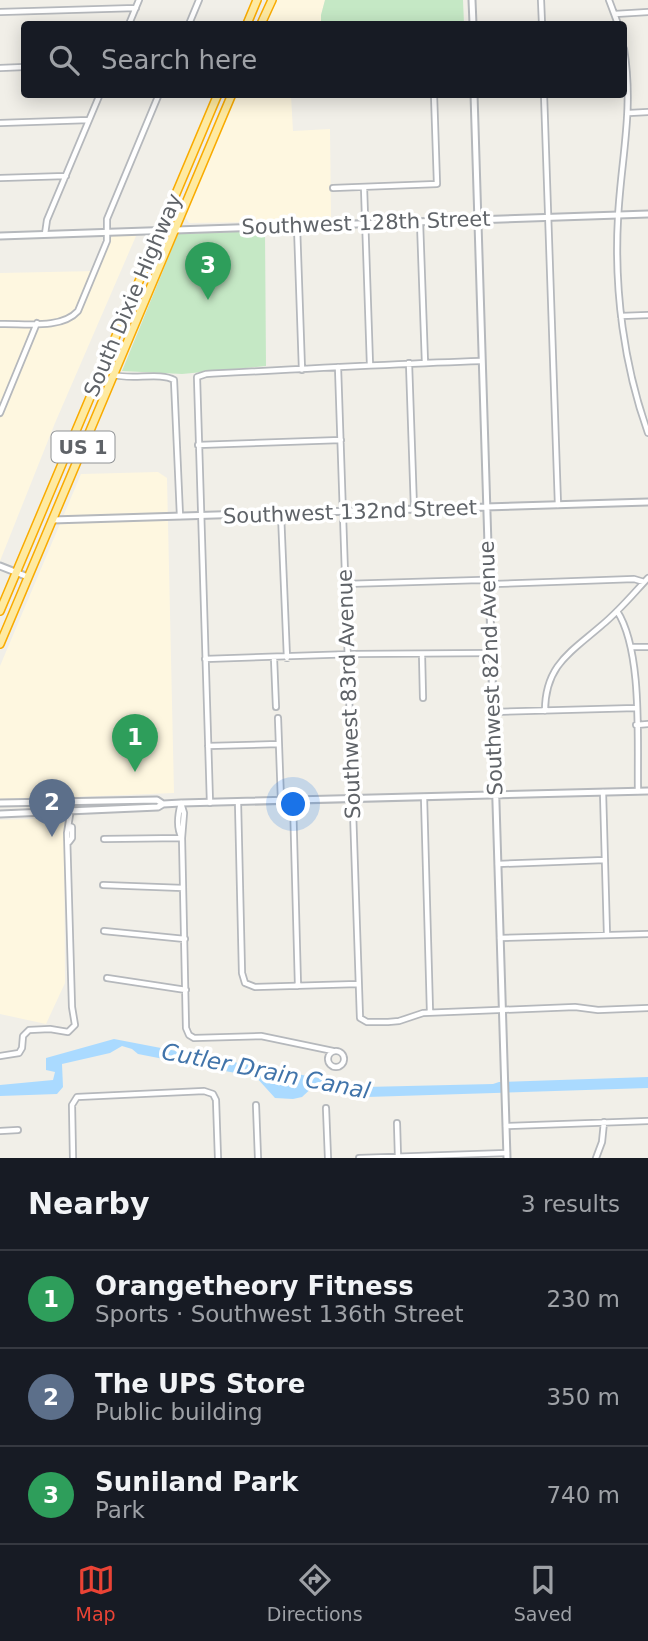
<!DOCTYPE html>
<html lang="en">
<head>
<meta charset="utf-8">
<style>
  body { margin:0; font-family:"DejaVu Sans",sans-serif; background:#242831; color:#f1f3f6 }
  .you { position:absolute; left:294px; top:805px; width:24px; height:24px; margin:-18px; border:5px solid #fff; border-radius:50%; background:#1a73e8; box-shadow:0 0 0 10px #1a73e833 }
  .badge { display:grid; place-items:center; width:46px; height:46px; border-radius:50%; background:#ea4335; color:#fff; font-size:23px; font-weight:700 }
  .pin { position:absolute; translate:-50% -58px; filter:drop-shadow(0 2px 4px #0008) }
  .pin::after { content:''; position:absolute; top:37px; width:24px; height:21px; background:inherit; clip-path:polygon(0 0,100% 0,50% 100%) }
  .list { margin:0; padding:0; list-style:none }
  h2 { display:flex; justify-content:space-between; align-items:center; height:91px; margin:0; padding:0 28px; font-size:30px }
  h2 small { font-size:23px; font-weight:400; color:#9ea1a6 }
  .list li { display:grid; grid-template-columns:46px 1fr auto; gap:21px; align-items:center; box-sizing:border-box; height:98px; padding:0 28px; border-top:2px solid #363941 }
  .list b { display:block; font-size:26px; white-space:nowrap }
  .list p { margin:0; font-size:23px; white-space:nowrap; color:#9ea1a6 }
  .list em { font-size:23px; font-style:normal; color:#9ea1a6 }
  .icon { flex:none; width:38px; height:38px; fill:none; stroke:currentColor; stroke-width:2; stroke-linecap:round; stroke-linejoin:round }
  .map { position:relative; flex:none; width:648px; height:1158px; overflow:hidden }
  .search { position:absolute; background:#171b24; box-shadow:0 4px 18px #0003; left:21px; right:21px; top:21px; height:77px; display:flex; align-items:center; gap:18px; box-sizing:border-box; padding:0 24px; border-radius:7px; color:#9ea1a6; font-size:26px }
  .sheet { height:385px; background:#171b24 }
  nav { display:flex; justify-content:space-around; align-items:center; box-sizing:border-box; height:98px; border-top:2px solid #363941; background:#171b24; font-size:19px; color:#9ea1a6 }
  nav a { display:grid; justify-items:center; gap:4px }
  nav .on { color:#ea4335 }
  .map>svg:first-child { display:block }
  .commercial { fill:#fef7e0 }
  .green { fill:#c5e8c5 }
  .water { fill:#aadaff }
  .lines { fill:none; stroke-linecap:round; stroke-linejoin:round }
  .minor-casing { stroke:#b5b8bc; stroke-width:8 }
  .tertiary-casing { stroke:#b5b8bc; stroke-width:9 }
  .secondary-casing { stroke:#b6babf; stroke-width:9 }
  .trunk-casing { stroke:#f9ab00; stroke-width:10 }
  .minor { stroke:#fff; stroke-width:4.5 }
  .tertiary { stroke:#fff; stroke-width:5 }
  .secondary { stroke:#fff; stroke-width:5 }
  .trunk { stroke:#feeaa1; stroke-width:7 }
  .labels { text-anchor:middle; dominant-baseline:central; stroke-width:7; stroke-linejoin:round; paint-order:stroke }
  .shield { fill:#fff; stroke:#8f9295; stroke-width:2 }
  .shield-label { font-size:19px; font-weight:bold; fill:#5f6368 }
  .street-label { font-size:21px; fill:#5f6368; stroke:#fff }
  .water-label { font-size:23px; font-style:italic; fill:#4174aa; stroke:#fff }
</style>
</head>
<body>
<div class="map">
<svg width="648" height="1158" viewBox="0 0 648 1158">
  <rect width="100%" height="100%" fill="#f1efe8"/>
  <path class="commercial" d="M276 0H325L321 15V24H266Z
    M291 96 293 131 330 129 331 217 325 221 189 223 185 216 234 98Z
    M112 236H136L55 423 0 561V273L97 271Z
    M158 472 167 478 174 793 0 800V666L81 474Z
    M64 818 65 983 46 1024 0 1014V820Z"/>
  <path class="green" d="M325 0H463L464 24H321V15Z
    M265 231 266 366 182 374 122 371 178 234Z"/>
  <path class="water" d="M114 1039 365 1087 493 1084 499 1082 648 1077V1088L367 1097 336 1092 325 1085 316 1084 302 1097 293 1099 275 1098 256 1077 138 1054 132 1049 122 1046 110 1053 62 1064 63 1087 57 1094 0 1096V1085L53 1080 55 1072 46 1070V1058Z"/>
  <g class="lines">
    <g class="minor-casing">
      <path id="minor" d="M541 0 542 24
        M609 0 618 24
        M0 12 136 8
        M615 14 648 12
        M129 24 139 0
        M189 24 199 0
        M624 49C634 111 621 158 618 218 614 290 624 366 648 433
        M0 68 24 67
        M544 94 558 505
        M629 113 648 112
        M0 123 89 120
        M0 178 66 176
        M364 187 370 365
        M333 188 437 184 434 94
        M420 222 425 363
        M297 226 302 370
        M45 234 47 220 100 94
        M621 316 648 315
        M0 324C23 323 61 330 78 311L107 241V219L159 94
        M409 363 414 509
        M338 367 360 1018 367 1022H388L399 1021 423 1013 575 1007 598 1010 648 1008
        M114 375C132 380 161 372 174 380L180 516
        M0 413 37 323
        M198 445 341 440
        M281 514 287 658
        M345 584 480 580 494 584 634 579 644 582
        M617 611C643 651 637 742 638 791
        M632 647H648
        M422 654 423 698
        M274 658 276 707
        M205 659 354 654 491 653
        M545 711C545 665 571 652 602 625 619 611 633 594 648 578
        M493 712 636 708
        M278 718 281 801
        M636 725 648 724
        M208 746 279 744
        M603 792 607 935
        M424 797 430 1012
        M293 801 298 986
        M238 802 242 973 245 983 255 987 358 984
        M181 803 184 813 182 838C176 828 178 814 181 803Z
        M210 803 197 377 206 374C298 369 389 364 481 361
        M69 826 72 827V838L69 842
        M104 839 182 838 186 1028 189 1035 194 1038 261 1036 333 1051
        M498 864 605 860
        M103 885 183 888
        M104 931 185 939
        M500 938 648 934
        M107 978 186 990
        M328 1059a8 8 0 1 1 16 0a8 8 0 1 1-16 0Z
        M0 1056 19 1053 22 1048 23 1036 29 1030 50 1029 68 1032 75 1025 72 1007 67 833 70 815 68 803
        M256 1105 258 1158
        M326 1108 328 1158
        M397 1123 398 1157
        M506 1126 648 1121
        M0 1131 18 1130
        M73 1158 72 1105 77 1097 204 1091 213 1094 216 1100 218 1158
        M359 1158 507 1153
        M596 1158 602 1142 604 1122"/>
    </g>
    <g class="tertiary-casing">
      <path id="tertiary" d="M472 0 473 24
        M474 94 507 1158
        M0 236 648 214
        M52 520 648 502
        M0 803 157 800 163 804
        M0 814 158 807 163 804 181 803 648 791"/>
    </g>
    <g class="secondary-casing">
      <path id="secondary" d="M0 566 28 577"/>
    </g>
    <g class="trunk-casing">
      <path id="trunk" d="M247 24 257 0
        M261 24 272 0
        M0 611 218 94
        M0 644 232 94"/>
    </g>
    <use href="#minor" class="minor"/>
    <use href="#tertiary" class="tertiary"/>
    <use href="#secondary" class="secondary"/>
    <use href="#trunk" class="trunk"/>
  </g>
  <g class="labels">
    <rect class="shield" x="51.5" y="431.5" width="63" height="31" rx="5"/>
    <g class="shield-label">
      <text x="83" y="447">US 1</text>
    </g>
    <g class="street-label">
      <text transform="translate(366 223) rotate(-2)">Southwest 128th Street</text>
      <text transform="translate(133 295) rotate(-67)">South Dixie Highway</text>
      <text transform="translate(350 512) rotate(-2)">Southwest 132nd Street</text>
      <text transform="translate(491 668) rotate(-92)">Southwest 82nd Avenue</text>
      <text transform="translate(349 694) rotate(-92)">Southwest 83rd Avenue</text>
    </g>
    <g class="water-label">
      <text transform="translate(266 1071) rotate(11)">Cutler Drain Canal</text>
    </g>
  </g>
</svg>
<div class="you"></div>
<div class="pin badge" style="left:135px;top:772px;background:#2e9e5b">1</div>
<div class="pin badge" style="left:52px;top:837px;background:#5c6f8a">2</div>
<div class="pin badge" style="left:208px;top:300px;background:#2e9e5b">3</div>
<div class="search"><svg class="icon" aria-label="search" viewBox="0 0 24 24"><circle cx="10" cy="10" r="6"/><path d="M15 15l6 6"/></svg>Search here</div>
</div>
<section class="sheet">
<h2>Nearby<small>3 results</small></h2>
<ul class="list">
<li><span class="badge" style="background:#2e9e5b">1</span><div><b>Orangetheory Fitness</b><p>Sports · Southwest 136th Street</p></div><em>230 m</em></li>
<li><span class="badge" style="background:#5c6f8a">2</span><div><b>The UPS Store</b><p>Public building</p></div><em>350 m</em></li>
<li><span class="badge" style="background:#2e9e5b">3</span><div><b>Suniland Park</b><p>Park</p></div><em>740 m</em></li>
</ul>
</section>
<nav>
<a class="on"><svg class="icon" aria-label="map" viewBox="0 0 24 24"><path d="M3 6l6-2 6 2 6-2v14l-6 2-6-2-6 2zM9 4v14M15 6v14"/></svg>Map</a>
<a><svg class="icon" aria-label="directions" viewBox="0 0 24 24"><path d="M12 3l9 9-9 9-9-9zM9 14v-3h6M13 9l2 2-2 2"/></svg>Directions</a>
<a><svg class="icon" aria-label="saved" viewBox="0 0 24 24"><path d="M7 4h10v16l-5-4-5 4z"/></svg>Saved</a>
</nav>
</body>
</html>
